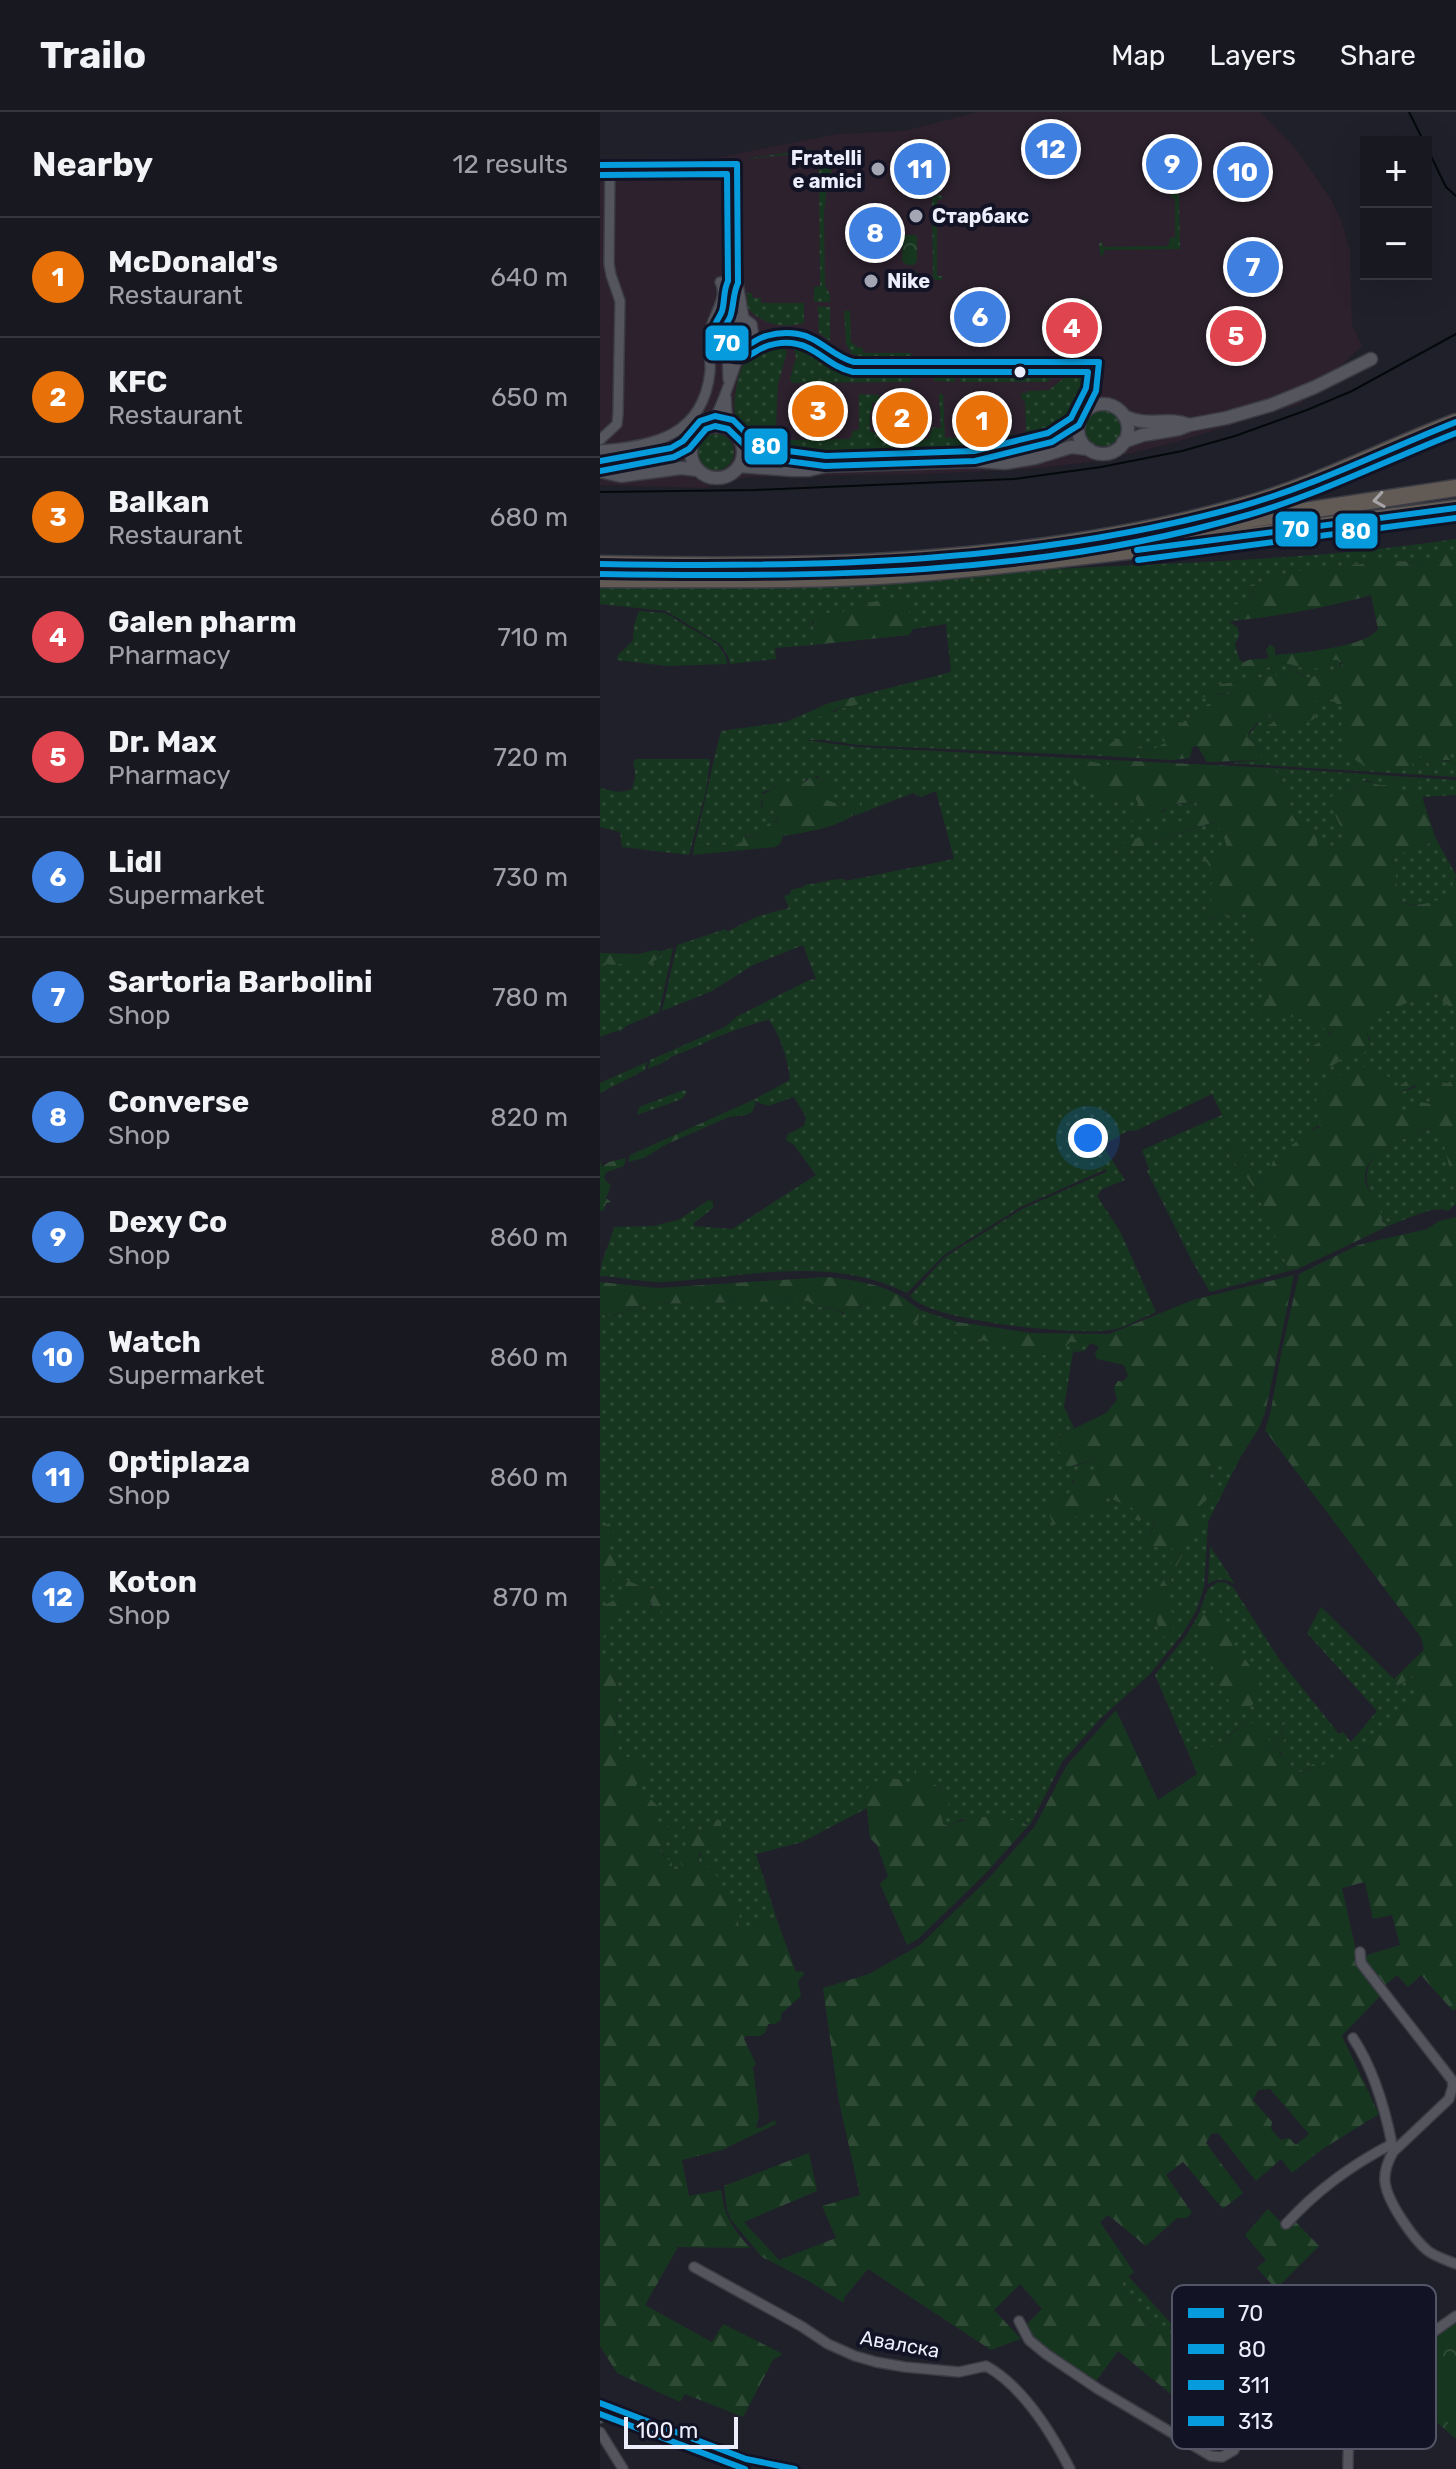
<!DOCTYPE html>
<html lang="en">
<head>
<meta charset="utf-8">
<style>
  body { margin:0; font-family:Rubik,sans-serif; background:#212129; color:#f1f3f6 }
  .controls { position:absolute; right:24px; top:24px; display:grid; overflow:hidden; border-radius:0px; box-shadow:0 8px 32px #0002 }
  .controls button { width:72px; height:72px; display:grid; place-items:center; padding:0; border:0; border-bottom:2px solid #36373e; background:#181820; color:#f1f3f6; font:40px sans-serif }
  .scale { position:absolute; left:24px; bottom:20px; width:114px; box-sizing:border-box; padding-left:8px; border:4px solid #edeefc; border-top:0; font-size:22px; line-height:28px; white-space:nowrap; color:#edeefc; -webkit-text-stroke:6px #131326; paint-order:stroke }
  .you { position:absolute; left:488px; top:1026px; width:28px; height:28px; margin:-20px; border:6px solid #fff; border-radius:50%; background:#1a73e8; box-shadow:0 0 0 12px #1a73e833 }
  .badge { display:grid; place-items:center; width:52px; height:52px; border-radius:50%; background:#2563eb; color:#fff; font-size:26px; font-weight:700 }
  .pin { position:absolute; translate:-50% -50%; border:4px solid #fff; box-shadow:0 2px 8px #0006 }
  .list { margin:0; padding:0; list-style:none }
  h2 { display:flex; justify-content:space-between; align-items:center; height:104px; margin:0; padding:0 32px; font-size:34px }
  h2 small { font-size:26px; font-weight:400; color:#9fa0a5 }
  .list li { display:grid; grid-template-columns:52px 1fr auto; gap:24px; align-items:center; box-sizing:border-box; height:120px; padding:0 32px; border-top:2px solid #36373e }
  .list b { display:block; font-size:30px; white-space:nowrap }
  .list p { margin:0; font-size:26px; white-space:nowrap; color:#9fa0a5 }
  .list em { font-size:26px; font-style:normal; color:#9fa0a5 }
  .map { position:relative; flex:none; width:856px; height:2357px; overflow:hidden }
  header { display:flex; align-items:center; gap:48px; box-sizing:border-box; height:112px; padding:0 40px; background:#181820; border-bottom:2px solid #36373e }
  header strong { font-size:38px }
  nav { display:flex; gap:44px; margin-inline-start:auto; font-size:28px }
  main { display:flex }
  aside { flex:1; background:#181820 }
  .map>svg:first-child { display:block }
  .commercial { fill:#2c212d }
  .grass { fill:url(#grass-dots) }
  .forest { fill:url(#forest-firs); fill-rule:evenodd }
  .park { fill:url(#park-crowns) }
  .pitch { fill:#17361f }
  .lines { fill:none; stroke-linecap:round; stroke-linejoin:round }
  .stream { stroke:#040a0c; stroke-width:2 }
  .street-casing { stroke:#3c3c45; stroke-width:12 }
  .secondary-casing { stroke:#3c3c45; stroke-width:15 }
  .highway-casing { stroke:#3c3c45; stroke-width:19 }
  .street { stroke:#55555e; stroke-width:9 }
  .secondary { stroke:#55555e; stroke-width:12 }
  .highway { stroke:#615a55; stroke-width:16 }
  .bus-1-casing { stroke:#131326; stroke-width:12 }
  .bus-2-casing { stroke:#131326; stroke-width:12 }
  .bus-3-casing { stroke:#131326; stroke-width:12 }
  .bus-4-casing { stroke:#131326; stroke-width:12 }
  .bus-1 { stroke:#069bdc; stroke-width:6 }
  .bus-2 { stroke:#069bdc; stroke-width:6 }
  .bus-3 { stroke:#069bdc; stroke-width:6 }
  .bus-4 { stroke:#069bdc; stroke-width:6 }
  .oneway { stroke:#a7a4a8 }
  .poi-dot { fill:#a5a6b3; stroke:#131326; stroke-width:3 }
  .bus-dot { fill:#edeefc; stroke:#131326; stroke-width:3 }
  .labels { text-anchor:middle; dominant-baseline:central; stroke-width:8; stroke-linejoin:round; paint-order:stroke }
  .poi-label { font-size:20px; font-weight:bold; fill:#edeefc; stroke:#131326; text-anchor:start }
  .street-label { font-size:20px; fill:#edeefc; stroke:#131326 }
  .key { fill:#131326; stroke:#545566; stroke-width:2 }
  .key-label { font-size:22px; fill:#edeefc }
  .line-badge { stroke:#131326; stroke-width:3 }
  .badge-label { font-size:22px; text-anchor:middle; font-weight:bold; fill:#fff }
</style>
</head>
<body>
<header>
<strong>Trailo</strong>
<nav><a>Map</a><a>Layers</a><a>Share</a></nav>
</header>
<main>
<aside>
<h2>Nearby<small>12 results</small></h2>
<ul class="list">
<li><span class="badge" style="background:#e8710a">1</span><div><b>McDonald's</b><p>Restaurant</p></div><em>640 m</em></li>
<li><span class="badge" style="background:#e8710a">2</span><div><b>KFC</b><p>Restaurant</p></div><em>650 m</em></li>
<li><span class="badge" style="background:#e8710a">3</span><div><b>Balkan</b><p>Restaurant</p></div><em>680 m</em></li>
<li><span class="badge" style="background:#e0444e">4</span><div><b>Galen pharm</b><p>Pharmacy</p></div><em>710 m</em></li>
<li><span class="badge" style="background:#e0444e">5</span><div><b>Dr. Max</b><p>Pharmacy</p></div><em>720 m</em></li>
<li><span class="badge" style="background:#3f7fe0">6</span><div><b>Lidl</b><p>Supermarket</p></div><em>730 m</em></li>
<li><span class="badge" style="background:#3f7fe0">7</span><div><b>Sartoria Barbolini</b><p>Shop</p></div><em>780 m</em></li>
<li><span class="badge" style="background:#3f7fe0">8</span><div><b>Converse</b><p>Shop</p></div><em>820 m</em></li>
<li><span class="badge" style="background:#3f7fe0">9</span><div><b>Dexy Co</b><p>Shop</p></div><em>860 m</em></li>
<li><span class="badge" style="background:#3f7fe0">10</span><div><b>Watch</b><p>Supermarket</p></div><em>860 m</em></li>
<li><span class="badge" style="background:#3f7fe0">11</span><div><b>Optiplaza</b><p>Shop</p></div><em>860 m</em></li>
<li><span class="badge" style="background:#3f7fe0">12</span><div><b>Koton</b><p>Shop</p></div><em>870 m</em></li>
</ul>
</aside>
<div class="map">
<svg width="856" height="2357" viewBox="0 0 856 2357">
  <defs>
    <pattern id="grass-dots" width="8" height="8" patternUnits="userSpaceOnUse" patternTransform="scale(2)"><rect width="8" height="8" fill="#17361f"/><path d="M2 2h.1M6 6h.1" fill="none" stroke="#2e4a35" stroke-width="1.8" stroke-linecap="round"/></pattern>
    <pattern id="forest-firs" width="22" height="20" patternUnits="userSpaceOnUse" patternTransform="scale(2)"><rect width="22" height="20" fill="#17361f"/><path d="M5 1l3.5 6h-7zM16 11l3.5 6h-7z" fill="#2e4a35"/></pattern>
    <pattern id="park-crowns" width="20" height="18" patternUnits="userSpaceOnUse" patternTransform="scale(2)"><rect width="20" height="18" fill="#17361f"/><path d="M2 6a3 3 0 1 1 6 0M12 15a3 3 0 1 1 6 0" fill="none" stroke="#2e4a35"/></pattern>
  </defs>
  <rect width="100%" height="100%" fill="#20202b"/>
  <path class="commercial" d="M378 0H660L696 37 732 89 741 108 750 138 752 213 762 234 700 292 576 330 498 349 430 357 325 362 148 365 104 376 0 373V49H101L238 22 304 19Z"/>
  <path class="grass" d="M210 37 224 43 230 52 232 63 231 68H228L224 101 225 173 230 183V190H214V175L220 174 219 53 213 52 212 44 206 41 145 47Z
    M573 82H578L579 85 580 137 504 138 503 144 500 142 499 132 502 129 503 135 568 134 570 126 575 125V86L570 85Z
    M341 83 343 87 337 88V164H343L341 168H336L333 166 332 87 335 84Z
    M301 166a9 9 0 1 1 18 0a9 9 0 1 1-18 0Z
    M147 181H152L153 186H161V191H204V211C184 217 161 212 148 196Z
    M484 186 488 189 490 237 485 236Z
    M218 194 230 195V229L219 221Z
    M244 199H250L251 230 257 235 263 236V241H311V246H267L252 242 246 232Z
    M129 221a10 10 0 1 1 20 0a10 10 0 1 1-20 0Z
    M172 229 181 232 187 240 178 272 176 313 182 314V324L188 328 250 327 253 319 259 318V282L279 283V290L272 291V298L270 299V319L278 322 284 328 328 327 333 315 341 316 339 282H343L345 326 423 322 426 318 425 289 422 288 421 281H427V279L449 278 475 257 484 259 489 264C490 270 490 276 488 282 487 286 466 313 462 315 442 328 403 332 380 335 344 338 173 347 151 328 130 310 133 292 138 267 143 248 153 235 172 229Z
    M193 230 208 235 244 257 311 258V270L192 271 190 267 196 246Z
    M355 257V270L334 269V258Z
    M451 257H460L447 270H360V258C381 265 431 265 451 257Z
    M485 316a18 18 0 1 1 36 0a18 18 0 1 1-36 0Z
    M98 340a18 18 0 1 1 36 0a18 18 0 1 1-36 0Z
    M856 427V442L841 450 786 449 694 460 650 473 655 483 636 505 641 508 631 509V511L638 516 639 524 635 532 639 547 644 551 642 552 657 558 685 551 707 557 727 548H741L740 556 708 566C699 561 693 557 684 562L615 573 607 582 597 583H618L630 580V582L608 592 564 624 566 631 551 639 538 636 536 631 500 641 503 644 258 633 225 628H205L257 635 510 648 509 653 492 671 501 685 518 690 534 684 538 691 536 699 563 700 570 693 596 690 600 701 516 738 521 741 615 710 624 722 628 735 616 764 613 794 602 800 601 804 604 808C621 807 635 799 651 802L649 809 669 886 660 902C683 901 716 904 731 923L711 935 708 962C735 959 733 948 754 940L758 945 770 928 766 917 765 908 836 879 838 880 844 892 856 897V967L832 978 830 993 811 1002 799 1000 797 995 799 981 816 975 814 963 794 978 790 976 709 1019 665 1070 661 1071 638 1032 626 1031C627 1046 636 1052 644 1062 661 1081 679 1134 689 1159L610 1180 592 1149 547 1059 549 1057 542 1038 622 1003 612 982 535 1019 529 1018 505 1032 506 1039 525 1068 502 1077 497 1084 520 1119 556 1200C541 1206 526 1216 510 1218 477 1224 329 1209 310 1184L345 1145 422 1097 506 1060V1057L421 1095 344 1143 307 1181C229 1142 144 1166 61 1170 41 1170 20 1165 0 1164 0 1148 10 1132 14 1115L53 1114 78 1108 109 1088 113 1090V1096L94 1111V1114L132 1117 216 1063 194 1033 186 1028 188 1022 204 1014 206 1005 194 985 168 994 153 988 190 968C189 951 180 922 169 908 159 909 111 926 103 932L71 945 64 950 48 957 50 948 125 915 138 904 209 868 216 867 203 833 153 853 112 879 62 899 77 833 126 817 127 820 156 805 189 796 184 784 190 782 191 778 203 775 207 772C220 772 232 766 245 767L246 769 354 747 336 679 321 685 313 681 254 704 260 689 258 684 256 691 241 697 227 689 231 675 217 664 206 667 202 673H198L197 666 191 672C183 673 177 668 172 678L162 680 161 696 172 698 177 703 175 711 171 709 170 722 161 721 155 725 145 722 142 730 136 733 94 734C104 696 111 657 121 619L186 610 209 600V603L235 600 240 595 246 596 265 590 266 582 351 560 346 512 313 517 308 495 246 500 212 510 215 520 213 533 175 536 176 547 130 552 128 544 120 532 66 499 0 492V475C104 475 207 473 310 468 365 465 419 458 474 456 601 450 730 446 856 427Z
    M39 499 65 501 109 527 118 533 126 545 127 552 67 554 17 548 18 543 33 529 34 513Z
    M727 584 737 591 743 592 817 647 823 643 831 655 838 648 850 649 846 636 848 633 856 634V665L630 651 661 648C663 637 655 632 647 625L661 608 674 603 676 609 669 612 677 614 714 607 716 605 710 597C712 591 721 585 727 584Z
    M35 647H110L106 679 89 743 22 735 20 720 0 715V676L18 680 31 678C35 670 37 662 33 653Z
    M674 656 856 668V683L822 685 816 681 796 680 793 676 796 672 820 667 790 665 789 674H783L766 668 741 684 745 723 735 734 722 738 717 735V721L692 704 681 667Z
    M835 725 856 763C855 768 854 775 851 780 843 793 813 794 800 790L793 749 796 743 826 734Z
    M73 836 59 900 26 914 21 919H16L0 925V851C22 853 40 849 62 843L60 839Z
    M47 950 45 958 0 981V971Z
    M84 978 87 980 82 987 37 1003 39 995Z
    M831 1016 844 1032 856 1082V1092L848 1099C834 1092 804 1109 788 1114 780 1107 777 1097 772 1087 751 1040 797 1030 831 1016Z
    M209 1189C223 1200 232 1192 243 1202L259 1196 262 1190 282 1191 318 1208 320 1198 357 1210 354 1214 470 1230 491 1231 484 1239 473 1240 464 1295 474 1316 456 1325 474 1354 497 1347 502 1353 501 1359 472 1368 475 1374 466 1385H452L457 1413 460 1404 507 1385 533 1396 539 1409 548 1404 554 1412 546 1430 567 1439 573 1436 576 1440 570 1456 555 1482 559 1520 564 1491 572 1480 571 1467 584 1438 582 1431 590 1419 598 1396 618 1372 608 1364 609 1358 618 1350 640 1346 608 1410 604 1475 596 1499 583 1521 550 1562 501 1606 462 1650 430 1713 428 1714 426 1711 401 1706 362 1707 348 1714 342 1712 341 1702 345 1678C327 1668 325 1670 307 1675 294 1678 279 1677 265 1678L267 1696 202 1730 156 1742 177 1808 163 1807 146 1819 139 1815 138 1808 141 1797 98 1752C100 1738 111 1721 117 1707L100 1719H94C85 1732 86 1745 80 1758L73 1757 60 1738 63 1731 72 1729 73 1723 69 1715 56 1714 36 1673 48 1657 22 1644 15 1630 18 1579 11 1551 0 1552V1530L12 1509 39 1485 52 1490 50 1500 59 1477 44 1476 27 1468 31 1481 0 1495V1471L4 1473 9 1438 2 1414 0 1417V1200L7 1205 46 1192Z
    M610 1434 635 1472C624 1466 619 1466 608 1472Z
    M618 1470 626 1471 633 1475 679 1547 739 1622 743 1620 751 1630 777 1599 707 1521 721 1495 794 1567 797 1574 813 1564 818 1570 819 1579 773 1631 761 1639 749 1635 719 1656 708 1655 704 1661 695 1658 678 1638 689 1620 684 1612 676 1633 671 1638 646 1609C636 1619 625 1625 617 1636L606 1634 588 1640 555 1563 586 1524 596 1507 598 1516 606 1528 618 1572 651 1555 632 1533 599 1501 608 1477Z
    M529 2165 585 2227 573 2239V2234C555 2216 531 2196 522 2171Z"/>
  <path class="forest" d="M846 438 856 442V634L848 633 846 636 853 648H839L837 652 831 655 823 643 817 647 809 657C783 656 754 660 743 631 739 621 743 603 743 592H737L727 584C721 585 712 591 710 597L716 605 714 607 689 619 679 614 675 619H667L665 616 676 608 674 603C661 606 653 613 647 625 655 633 663 637 661 648L607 650 598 635 595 634 592 636 590 646 571 648 503 644 500 641C514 629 518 622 537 627L538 636 550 639 565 631 564 624 608 592 630 582 629 580 599 586V581L605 583 608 577H612L615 573 684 562C693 557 699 562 708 566L740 556 742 552 741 548H727L722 556 707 557 685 551 657 558H639C643 543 658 549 669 546L666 538 670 533 675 536V543C697 541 765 536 778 517L771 483C729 495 685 503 641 508 635 504 632 500 634 493L651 488 655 483 654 479 649 478 650 473 694 460 786 449 840 450V443Z
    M284 488 302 489 308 495 313 517 309 523 213 533 214 506 231 500 238 503 254 493Z
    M266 582 267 588 265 590 246 596 240 595 224 605 208 603 209 600 229 591Z
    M510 648 674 656 681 667 692 704 717 721V735L722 738 735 734 745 723 728 689 733 683 741 684 756 675V670C770 667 776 675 789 673L790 665 820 667V671L796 672 793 676 796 680 817 681 822 685 835 725 826 734 797 743 793 749 800 790C817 796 839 791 852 779L853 769 856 768V897L844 892 838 880 836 879 766 908C765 924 777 936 758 945L753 941C736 947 728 964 708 962L711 935 731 923 730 920C708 907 685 901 660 902L656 897 657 892 669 886 649 809 651 802C635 799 620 807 603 808L601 804 602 800 613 794 608 778 616 764 603 745 627 735 623 722 614 710 521 741 516 738 520 732 573 713 600 700 596 690C588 691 575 690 569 695 553 704 549 707 530 709L527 705 536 699 538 691 534 684 518 690 501 686 492 671 477 675 473 671 475 665 482 660 480 654 487 649 509 653Z
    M212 664 225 669 232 675 227 688 237 692 241 697 256 691 253 680 258 678C259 682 261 691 259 696 251 714 202 721 183 724L180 732 175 735 93 743 94 734 136 733 142 730 144 723 155 725 161 721 170 722 166 714 171 709 176 711 177 703 172 698H161L163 690 160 683 172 678 179 670 191 672 195 666H197L200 674Z
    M54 838 60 839 61 845 33 861 30 859 28 851 13 853 0 851V841L39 842Z
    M773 954 793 968 790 976 794 978 814 963 815 957H824L825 969 799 981V999L815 1001 821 990 830 992 832 978 856 967V1082L844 1033 831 1016C808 1025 754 1041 767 1075 771 1088 783 1094 782 1109L788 1114 698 1157 689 1159C679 1134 661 1081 644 1062 636 1052 627 1046 626 1031L632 1029 638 1032 661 1071 665 1070 673 1049 709 1019 720 1015 716 989C734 963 741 957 773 954Z
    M153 988 156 991 152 1000 146 1003 129 1005 67 1032 44 1046 28 1050 30 1043Z
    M26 1046 24 1054 7 1060 4 1064 5 1068 11 1073 6 1086 11 1090 6 1091 4 1098 0 1099V1048L2 1055 9 1050Z
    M856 1105V1897L853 1899 821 1863 808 1875 797 1863 784 1874 764 1849 767 1843 800 1833 792 1803 773 1807 765 1770 742 1776 759 1852 782 1882 742 1924 779 2002 721 2038 692 2061 681 2047 656 2069 618 2021 611 2022 606 2031 643 2081 623 2097 583 2050 566 2063 592 2101 586 2106H577L546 2134 508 2103 500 2110 534 2160 522 2171C531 2196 555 2217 574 2234L573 2244 602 2266 600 2269 639 2292 619 2321 518 2239 494 2272 435 2232 424 2215 442 2197 420 2172 394 2198 421 2227 391 2238 268 2157 244 2186V2191L207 2168 162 2145 131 2108 127 2098 124 2074 209 2041 217 2079 144 2110 179 2148 236 2126 222 2094 260 2083 239 1990 223 1876 269 1862 320 1833 389 1766 435 1714 467 1653 516 1598 558 1688 597 1662 588 1640 606 1634 617 1636C625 1625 637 1620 646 1609L659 1613 670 1629 667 1634 671 1638 676 1633 685 1611 690 1614 689 1620 678 1638 682 1645 686 1638H689L691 1641 687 1649 695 1658 703 1661 713 1652 719 1656 749 1634 761 1639 773 1631 819 1579 818 1570 813 1564 797 1574 794 1567 824 1538 821 1525 665 1318 670 1303 682 1237 699 1162 758 1133 827 1117 839 1109ZM670 1977 709 2022 696 2033 689 2026 681 2028 671 2017 672 2010 653 1988 658 1978Z
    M694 1163 665 1301 659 1316 640 1346 630 1348 626 1354 618 1350 609 1358 608 1364 618 1372V1376L598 1396 599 1415 590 1419 589 1429 582 1431 584 1438 571 1467 572 1480 565 1491 575 1504 574 1515 569 1524 563 1525 559 1520 557 1508 545 1495C548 1487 552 1485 557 1478 565 1467 571 1453 576 1440L573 1436 567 1440 545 1430V1422L552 1419 554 1412 548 1404 539 1409 534 1407 533 1396 507 1385 500 1388 503 1395 500 1400 471 1406 461 1405 457 1413 453 1412 447 1396 452 1385 466 1384 475 1374 472 1364 501 1359 502 1353 497 1347 467 1355 455 1331 456 1325 506 1301 517 1288 514 1275 518 1269H523L528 1264 524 1253 497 1247 495 1241 499 1235 491 1231 470 1230 465 1235 441 1244 356 1221 354 1214 357 1210 431 1221 509 1222 593 1188Z
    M228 1165C252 1168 277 1171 299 1183 306 1187 312 1193 320 1198L318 1208 313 1212 282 1191 262 1190 253 1204C245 1202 241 1198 234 1197 223 1194 218 1196 208 1189L46 1192 6 1205 0 1200V1170L57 1176Z
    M9 1411 14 1418 9 1438 18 1447 12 1473 7 1478 4 1473 0 1471V1417Z
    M27 1468 44 1476 59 1477 65 1489 59 1505 52 1506V1490L39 1485 13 1509 0 1530V1495L30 1481 25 1474Z
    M613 1494 620 1500 633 1528V1533C642 1544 666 1568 659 1584 656 1591 646 1598 641 1604L638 1603 618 1572 605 1528 600 1527 596 1521 598 1516 596 1507 599 1501 603 1503Z
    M11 1551 18 1579 15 1630 23 1644 47 1650 48 1657 36 1673 60 1696 54 1706 56 1714 70 1715 74 1723 72 1729 63 1731 60 1738 64 1745 71 1749 73 1757 80 1758 82 1754 79 1747 86 1731 81 1722 85 1715 90 1714 94 1719H100L117 1707 121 1709 122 1734 117 1739 105 1736 99 1742 98 1752 110 1755 119 1767V1772L142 1798 138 1808 139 1815 146 1819 163 1807 177 1808 196 1860 200 1859 205 1861 198 1869 201 1884 181 1902V1908L175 1912H168L165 1921 160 1924H146L144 1927 156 1952 153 1955 159 2005 156 2015 160 2016 175 2008 176 2012 122 2038 82 2048 89 2084 121 2078C125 2106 132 2115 150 2136L78 2135 45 2193 112 2230 123 2212 183 2242 173 2248 143 2305 85 2282 80 2290 17 2261 0 2234V1552Z
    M322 1657 331 1662 332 1671 345 1678 351 1687 347 1696 341 1702 343 1712 349 1714C364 1706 384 1703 401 1706 410 1707 412 1710 420 1708L428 1714 386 1761 318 1827 307 1833 280 1772 288 1764 277 1733 270 1726 265 1678 281 1666 298 1667 309 1674 317 1670 316 1658Z
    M668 2097 687 2117 695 2109 719 2134 676 2177 657 2156 666 2148 645 2123Z"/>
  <path class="park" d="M303 123H315L317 125V149L314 153H307L302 149Z
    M856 2208V2327L787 2267 829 2228Z"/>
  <path class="pitch" d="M851 2259 856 2264V2319L824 2285Z"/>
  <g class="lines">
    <path class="stream" d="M809 0 824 30
      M826 34 846 75 856 84
      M0 380 155 378 414 367 501 355 582 339 635 324 707 298 752 279 856 222"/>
    <g class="street-casing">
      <path id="street" d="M0 53 137 52 138 171 144 206
        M131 206H144L152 212 154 225C139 252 108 226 131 206L134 179 138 171
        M127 233 128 267
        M126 285 128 317
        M110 315C125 290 131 263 142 236
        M0 328 17 312 18 302 20 189 11 163 9 152 10 54
        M0 338C54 334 103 324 110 260 111 248 108 235 109 223 111 205 129 186 120 170L138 171
        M760 1840 761 1851 852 1968 853 1974 849 1987 793 2040C788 2049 784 2060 785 2070 787 2089 813 2127 828 2139 836 2145 847 2148 856 2152
        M753 1926C773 1956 785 1997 792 2032
        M686 2112C717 2078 751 2053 792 2032L793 2040
        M94 2155 201 2214 228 2232 255 2244 276 2250 305 2255 359 2260 386 2254C423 2274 451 2320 470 2357
        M419 2209 429 2228 446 2242 498 2277 611 2344 622 2345 634 2338C640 2323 637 2295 652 2286L659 2288 665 2294 718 2312 749 2331
        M0 2291 146 2347 195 2357
        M0 2306 6 2294
        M0 2320 23 2357
        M748 2357C748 2340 748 2323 754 2307 769 2268 822 2227 856 2204"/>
    </g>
    <g class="secondary-casing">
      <path id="secondary" d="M478 317a25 25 0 1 1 50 0a25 25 0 1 1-50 0Z
        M524 304C548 316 567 304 589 313
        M91 340a26 26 0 1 1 52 0a26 26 0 1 1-52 0Z
        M523 330 543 323 579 317 589 313 626 306 671 293 715 275 771 247
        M142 333 157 343 223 353
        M385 346 452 330 479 313
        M139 354 192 358H209L225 354 375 349 405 351 435 346 471 335 489 337
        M6 358 65 347 91 335
        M0 359 21 364 81 356 98 358"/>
    </g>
    <g class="highway-casing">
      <path id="highway" d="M598 415 856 376
        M0 452C214 457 436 452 642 394 717 373 784 337 856 310
        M0 467C111 467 223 470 333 460 508 444 682 419 856 396"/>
    </g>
    <use href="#street" class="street"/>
    <use href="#secondary" class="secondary"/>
    <use href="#highway" class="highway"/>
    <g class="bus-1-casing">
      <path id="bus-1" d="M0 53 137 52 138 171C133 181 134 191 131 202 130 208 125 212 123 218 121 230 133 239 144 235 152 232 158 226 166 224 176 221 187 220 198 222 219 225 233 245 254 250H499L496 279 479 313 452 330 375 349 225 354 179 348 153 341 128 317 115 314 106 317 89 337 74 345 0 359
        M537 438 856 396
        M0 452C215 456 433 452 642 394 716 373 785 338 856 310"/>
    </g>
    <g class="bus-2-casing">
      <path id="bus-2" d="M0 349 71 336 83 329 100 309 115 304 133 308 157 332 181 338 226 344 374 339 448 321 471 306 486 276 488 260H253C230 255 216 235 197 232 183 229 167 232 155 240 151 242 148 245 144 246 127 250 110 233 114 216 115 210 120 205 122 199 125 189 123 179 128 169L127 62 0 63
        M538 448 856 406
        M0 462C216 466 439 464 648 403 720 382 787 348 856 321"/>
    </g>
    <g class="bus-3-casing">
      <path id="bus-3" d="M0 2291 146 2347 195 2357"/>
    </g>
    <g class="bus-4-casing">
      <path id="bus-4" d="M0 2302 145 2357"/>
    </g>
    <use href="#bus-1" class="bus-1"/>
    <use href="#bus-2" class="bus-2"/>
    <use href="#bus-3" class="bus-3"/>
    <use href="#bus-4" class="bus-4"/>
  </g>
  <defs><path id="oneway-chevron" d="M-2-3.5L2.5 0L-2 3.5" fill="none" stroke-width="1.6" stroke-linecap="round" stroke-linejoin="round" transform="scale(2)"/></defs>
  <use class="oneway" href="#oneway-chevron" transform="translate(779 388) rotate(171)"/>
  <g class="poi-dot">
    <circle cx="278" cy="57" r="8"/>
    <circle cx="316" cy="104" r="8"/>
    <circle cx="271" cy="169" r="8"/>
  </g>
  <circle class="bus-dot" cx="420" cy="260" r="7"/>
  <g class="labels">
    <g class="poi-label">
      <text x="262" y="46" text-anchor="end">Fratelli<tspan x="262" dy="23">e amici</tspan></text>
      <text x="332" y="104">Старбакс</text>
      <text x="287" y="169">Nike</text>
    </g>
    <g class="street-label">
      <text transform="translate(300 2232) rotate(10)">Авалска</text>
    </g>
  </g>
  <rect x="572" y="2173" width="264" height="164" rx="12" class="key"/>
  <rect x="588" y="2196" width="36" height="10" fill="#069bdc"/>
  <rect x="588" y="2232" width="36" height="10" fill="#069bdc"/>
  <rect x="588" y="2268" width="36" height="10" fill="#069bdc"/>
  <rect x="588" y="2304" width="36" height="10" fill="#069bdc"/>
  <g class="key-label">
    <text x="638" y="2209">70</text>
    <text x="638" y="2245">80</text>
    <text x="638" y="2281">311</text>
    <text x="638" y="2317">313</text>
  </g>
  <g class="line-badge">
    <rect x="104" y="212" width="46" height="38" rx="8" fill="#069bdc"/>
    <rect x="143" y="315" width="46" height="39" rx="8" fill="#069bdc"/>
    <rect x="674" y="398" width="45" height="38" rx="8" fill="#069bdc"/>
    <rect x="734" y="400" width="45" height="38" rx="8" fill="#069bdc"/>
  </g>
  <g class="badge-label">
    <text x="127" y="239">70</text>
    <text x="166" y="342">80</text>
    <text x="696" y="425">70</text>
    <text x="756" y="427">80</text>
  </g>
</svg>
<div class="controls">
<button>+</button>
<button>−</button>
</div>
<div class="scale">100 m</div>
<div class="you"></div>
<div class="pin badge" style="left:382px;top:309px;background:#e8710a">1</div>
<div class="pin badge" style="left:302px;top:306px;background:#e8710a">2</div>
<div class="pin badge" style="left:218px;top:299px;background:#e8710a">3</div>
<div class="pin badge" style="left:472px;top:216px;background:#e0444e">4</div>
<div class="pin badge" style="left:636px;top:224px;background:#e0444e">5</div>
<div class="pin badge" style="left:380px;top:205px;background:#3f7fe0">6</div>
<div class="pin badge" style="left:653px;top:155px;background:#3f7fe0">7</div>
<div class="pin badge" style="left:275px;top:121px;background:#3f7fe0">8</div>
<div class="pin badge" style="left:572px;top:52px;background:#3f7fe0">9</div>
<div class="pin badge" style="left:643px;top:60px;background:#3f7fe0">10</div>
<div class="pin badge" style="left:320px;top:57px;background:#3f7fe0">11</div>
<div class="pin badge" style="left:451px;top:37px;background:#3f7fe0">12</div>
</div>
</main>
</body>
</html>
